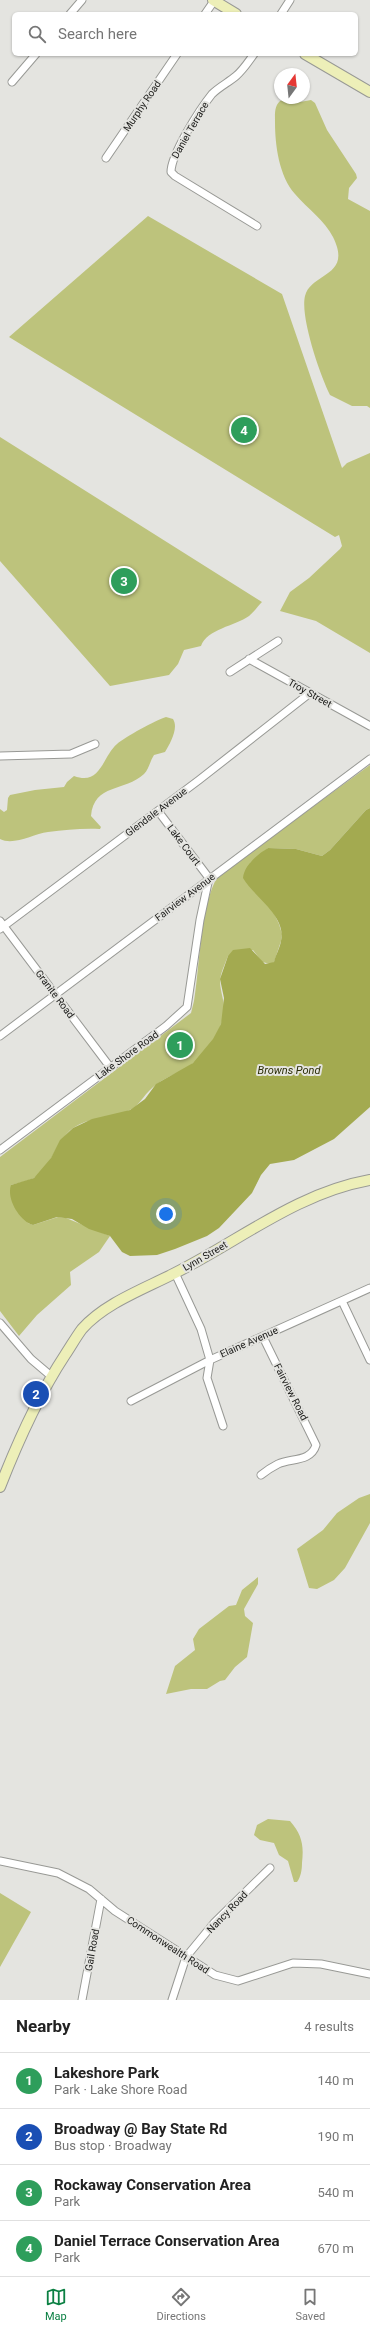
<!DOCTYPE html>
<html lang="en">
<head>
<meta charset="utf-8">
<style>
  body { margin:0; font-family:Roboto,sans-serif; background:#f6f6f6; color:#222 }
  .compass { position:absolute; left:274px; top:68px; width:36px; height:36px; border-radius:50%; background:#fff; box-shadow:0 1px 3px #0004; rotate:15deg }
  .you { position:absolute; left:166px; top:1214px; width:14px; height:14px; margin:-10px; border:3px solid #fff; border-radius:50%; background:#1a73e8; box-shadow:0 0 0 6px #1a73e833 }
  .badge { display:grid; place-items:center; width:26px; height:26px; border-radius:50%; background:#0b8043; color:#fff; font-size:13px; font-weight:700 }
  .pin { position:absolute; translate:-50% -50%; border:2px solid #fff; box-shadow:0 1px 4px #0006 }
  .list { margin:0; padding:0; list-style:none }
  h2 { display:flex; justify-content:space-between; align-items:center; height:52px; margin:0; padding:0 16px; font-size:17px }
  h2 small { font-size:13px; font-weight:400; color:#767676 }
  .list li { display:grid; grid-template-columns:26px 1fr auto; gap:12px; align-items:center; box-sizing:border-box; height:56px; padding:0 16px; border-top:1px solid #e0e0e0 }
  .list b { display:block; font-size:15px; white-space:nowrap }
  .list p { margin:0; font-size:13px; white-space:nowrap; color:#767676 }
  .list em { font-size:13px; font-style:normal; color:#767676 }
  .icon { flex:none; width:22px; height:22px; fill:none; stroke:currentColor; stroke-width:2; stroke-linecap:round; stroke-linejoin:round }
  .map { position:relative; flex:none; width:370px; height:2000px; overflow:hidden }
  .search { position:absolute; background:#fff; box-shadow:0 1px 3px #0004; left:12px; right:12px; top:12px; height:44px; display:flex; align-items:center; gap:10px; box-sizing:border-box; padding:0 14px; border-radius:6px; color:#767676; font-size:15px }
  .sheet { height:276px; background:#fff }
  nav { display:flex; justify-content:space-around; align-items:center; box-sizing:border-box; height:56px; border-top:1px solid #e0e0e0; background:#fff; font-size:11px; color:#767676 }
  nav a { display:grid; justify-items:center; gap:2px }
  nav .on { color:#0b8043 }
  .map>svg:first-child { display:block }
  .green { fill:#bdc37c }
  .water { fill:#a3aa50 }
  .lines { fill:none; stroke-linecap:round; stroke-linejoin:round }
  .street-casing { stroke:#989995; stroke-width:9 }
  .secondary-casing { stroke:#989995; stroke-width:12 }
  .street { stroke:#fff; stroke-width:7 }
  .secondary { stroke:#edefb8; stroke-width:10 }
  .labels { text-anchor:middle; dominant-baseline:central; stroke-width:4; stroke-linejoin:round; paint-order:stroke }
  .street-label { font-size:10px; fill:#20201e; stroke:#e4e4e0 }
  .water-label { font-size:11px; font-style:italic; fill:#2b2d06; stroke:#e4e4e0 }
</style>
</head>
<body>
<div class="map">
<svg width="370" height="2000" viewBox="0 0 370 2000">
  <rect width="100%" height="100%" fill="#e4e4e0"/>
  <path class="green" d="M282 100 295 103 311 100 315 103 327 130 356 174 357 178 349 188 348 199 370 211V408L367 406H352L330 395C320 375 300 317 305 296 311 272 353 277 333 237 325 221 307 208 295 194 279 176 275 145 275 122 275 114 274 104 282 100Z
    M148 216 282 294 342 468 347 463 370 453V653L316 621 280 611 290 592 309 578 340 549 342 546 339 535 335 537 9 337Z
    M0 437 262 602C258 606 254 612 249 616 235 626 207 629 201 646L184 650 178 664 169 675 110 686 0 561Z
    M166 717 173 719C179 728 170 744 165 752L154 755C150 761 149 769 144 774 125 792 94 783 91 816L101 827 100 829C83 828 65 830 48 832 33 834 14 846 0 839V809L4 812 7 810 8 798 10 795 35 790 64 787 67 782 74 776C101 786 102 757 117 744 125 737 156 720 166 717Z
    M370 765V808L366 810 330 850 322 856 296 849 268 848 250 863 279 924 282 934 281 941 274 962 271 964 262 962 253 950 228 956C225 964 220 974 220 982 221 998 228 1006 221 1024 215 1041 200 1061 183 1070 172 1075 158 1081 149 1091 140 1100 139 1107 125 1112 108 1119 89 1117 73 1128 55 1141 53 1166 34 1178 28 1181 18 1183 11 1185L28 1223 33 1225 58 1217 66 1218 110 1236 99 1252 70 1272 71 1285 37 1315 19 1336 0 1311V1157L191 1013 194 1001C200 966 200 905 218 876Z
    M370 1494V1523L345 1568 334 1580 317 1589 309 1588 297 1549 323 1530 337 1513 359 1498Z
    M258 1577V1584L244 1609 245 1616 253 1623 247 1657 235 1667 225 1680 220 1681 207 1689H191L166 1694 175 1666 195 1650 193 1639 199 1629 229 1606 236 1605 242 1590Z
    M268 1819 290 1821C302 1835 304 1845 302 1863 302 1869 301 1877 297 1882H294L288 1861 279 1855 274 1843 260 1840 254 1835 257 1825Z
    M0 1893 31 1912 0 1967Z"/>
  <path class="water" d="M370 808V1107L334 1139 294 1160 270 1164 261 1175 252 1193 219 1228 207 1236 175 1249 157 1255 130 1256 122 1252 110 1236 89 1229 72 1219 57 1217 33 1225C20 1221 6 1199 11 1185L34 1178 51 1158 60 1140 73 1128 92 1119 130 1110 145 1099 156 1084 193 1063 213 1039 221 1024 224 998 220 979 228 956 233 950 250 948 265 964 274 962C276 954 280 948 281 941 287 916 254 897 243 878 244 865 258 854 268 848L296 849 322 856 330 850 366 810Z"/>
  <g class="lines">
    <g class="street-casing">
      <path id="street" d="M70 14 82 0
        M205 14 214 1
        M281 14 290 0
        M254 54C248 62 244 69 236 76 229 82 219 87 212 94 200 109 171 154 171 172L175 176 257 226
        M12 82 36 54
        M106 158 177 54
        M249 659 370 726
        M230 672 278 641
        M0 756 71 754 95 744
        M0 921 110 1067
        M0 929 199 780 310 693
        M0 1036 370 759
        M0 1150 166 1026 187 1007 200 920 209 878 158 811
        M175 1273 201 1329 210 1360 207 1378 223 1426
        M342 1301 370 1360
        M0 1323 31 1359 51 1376
        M131 1401 210 1360 370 1288
        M261 1475C266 1471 272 1467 278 1464 291 1458 311 1462 316 1445L263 1337
        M0 1861 58 1873 89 1889 115 1911 215 1975 238 1981 293 1963 321 1964 370 1974
        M82 2000 101 1899
        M172 2000 186 1957 214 1923 270 1868"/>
    </g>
    <g class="secondary-casing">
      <path id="secondary" d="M213 0 236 14
        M305 54 370 92
        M0 1487C18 1441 38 1396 65 1355 71 1346 76 1337 82 1329 105 1303 144 1289 175 1273 239 1241 297 1193 370 1180"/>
    </g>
    <use href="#street" class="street"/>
    <use href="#secondary" class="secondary"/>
  </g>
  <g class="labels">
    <g class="street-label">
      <text transform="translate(142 106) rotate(-56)">Murphy Road</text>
      <text transform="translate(190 130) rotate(-60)">Daniel Terrace</text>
      <text transform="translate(310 693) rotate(29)">Troy Street</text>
      <text transform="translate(156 812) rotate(-37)">Glendale Avenue</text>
      <text transform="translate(184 845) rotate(53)">Lake Court</text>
      <text transform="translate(185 897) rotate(-37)">Fairview Avenue</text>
      <text transform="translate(55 994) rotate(53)">Granite Road</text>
      <text transform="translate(127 1055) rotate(-36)">Lake Shore Road</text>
      <text transform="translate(205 1256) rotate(-30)">Lynn Street</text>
      <text transform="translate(249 1342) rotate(-24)">Elaine Avenue</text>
      <text transform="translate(291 1392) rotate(63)">Fairview Road</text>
      <text transform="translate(227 1912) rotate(-46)">Nancy Road</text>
      <text transform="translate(168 1945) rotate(33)">Commonwealth Road</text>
      <text transform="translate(92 1950) rotate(-80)">Gail Road</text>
    </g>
    <g class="water-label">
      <text x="289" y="1070">Browns Pond</text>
    </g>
  </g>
</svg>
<svg class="compass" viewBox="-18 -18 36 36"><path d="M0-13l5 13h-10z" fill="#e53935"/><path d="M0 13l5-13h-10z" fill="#767676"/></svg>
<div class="you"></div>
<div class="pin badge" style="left:180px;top:1045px;background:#2e9e5b">1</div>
<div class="pin badge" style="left:36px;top:1394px;background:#1a4fb4">2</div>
<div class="pin badge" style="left:124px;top:581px;background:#2e9e5b">3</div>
<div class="pin badge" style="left:244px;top:430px;background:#2e9e5b">4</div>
<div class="search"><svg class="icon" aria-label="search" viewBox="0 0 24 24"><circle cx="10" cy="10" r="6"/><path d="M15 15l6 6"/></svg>Search here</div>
</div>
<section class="sheet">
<h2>Nearby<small>4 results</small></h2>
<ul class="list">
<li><span class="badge" style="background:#2e9e5b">1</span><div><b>Lakeshore Park</b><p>Park · Lake Shore Road</p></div><em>140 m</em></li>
<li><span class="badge" style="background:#1a4fb4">2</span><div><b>Broadway @ Bay State Rd</b><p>Bus stop · Broadway</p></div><em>190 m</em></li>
<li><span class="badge" style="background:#2e9e5b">3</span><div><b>Rockaway Conservation Area</b><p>Park</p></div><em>540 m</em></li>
<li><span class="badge" style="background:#2e9e5b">4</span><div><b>Daniel Terrace Conservation Area</b><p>Park</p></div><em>670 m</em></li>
</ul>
</section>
<nav>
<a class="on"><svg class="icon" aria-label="map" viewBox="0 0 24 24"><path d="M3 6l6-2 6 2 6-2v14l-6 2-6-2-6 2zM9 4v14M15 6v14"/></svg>Map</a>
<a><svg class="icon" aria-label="directions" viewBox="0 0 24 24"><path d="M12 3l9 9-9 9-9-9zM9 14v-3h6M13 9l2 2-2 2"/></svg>Directions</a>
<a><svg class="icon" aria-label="saved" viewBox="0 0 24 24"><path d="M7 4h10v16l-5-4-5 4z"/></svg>Saved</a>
</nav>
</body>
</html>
